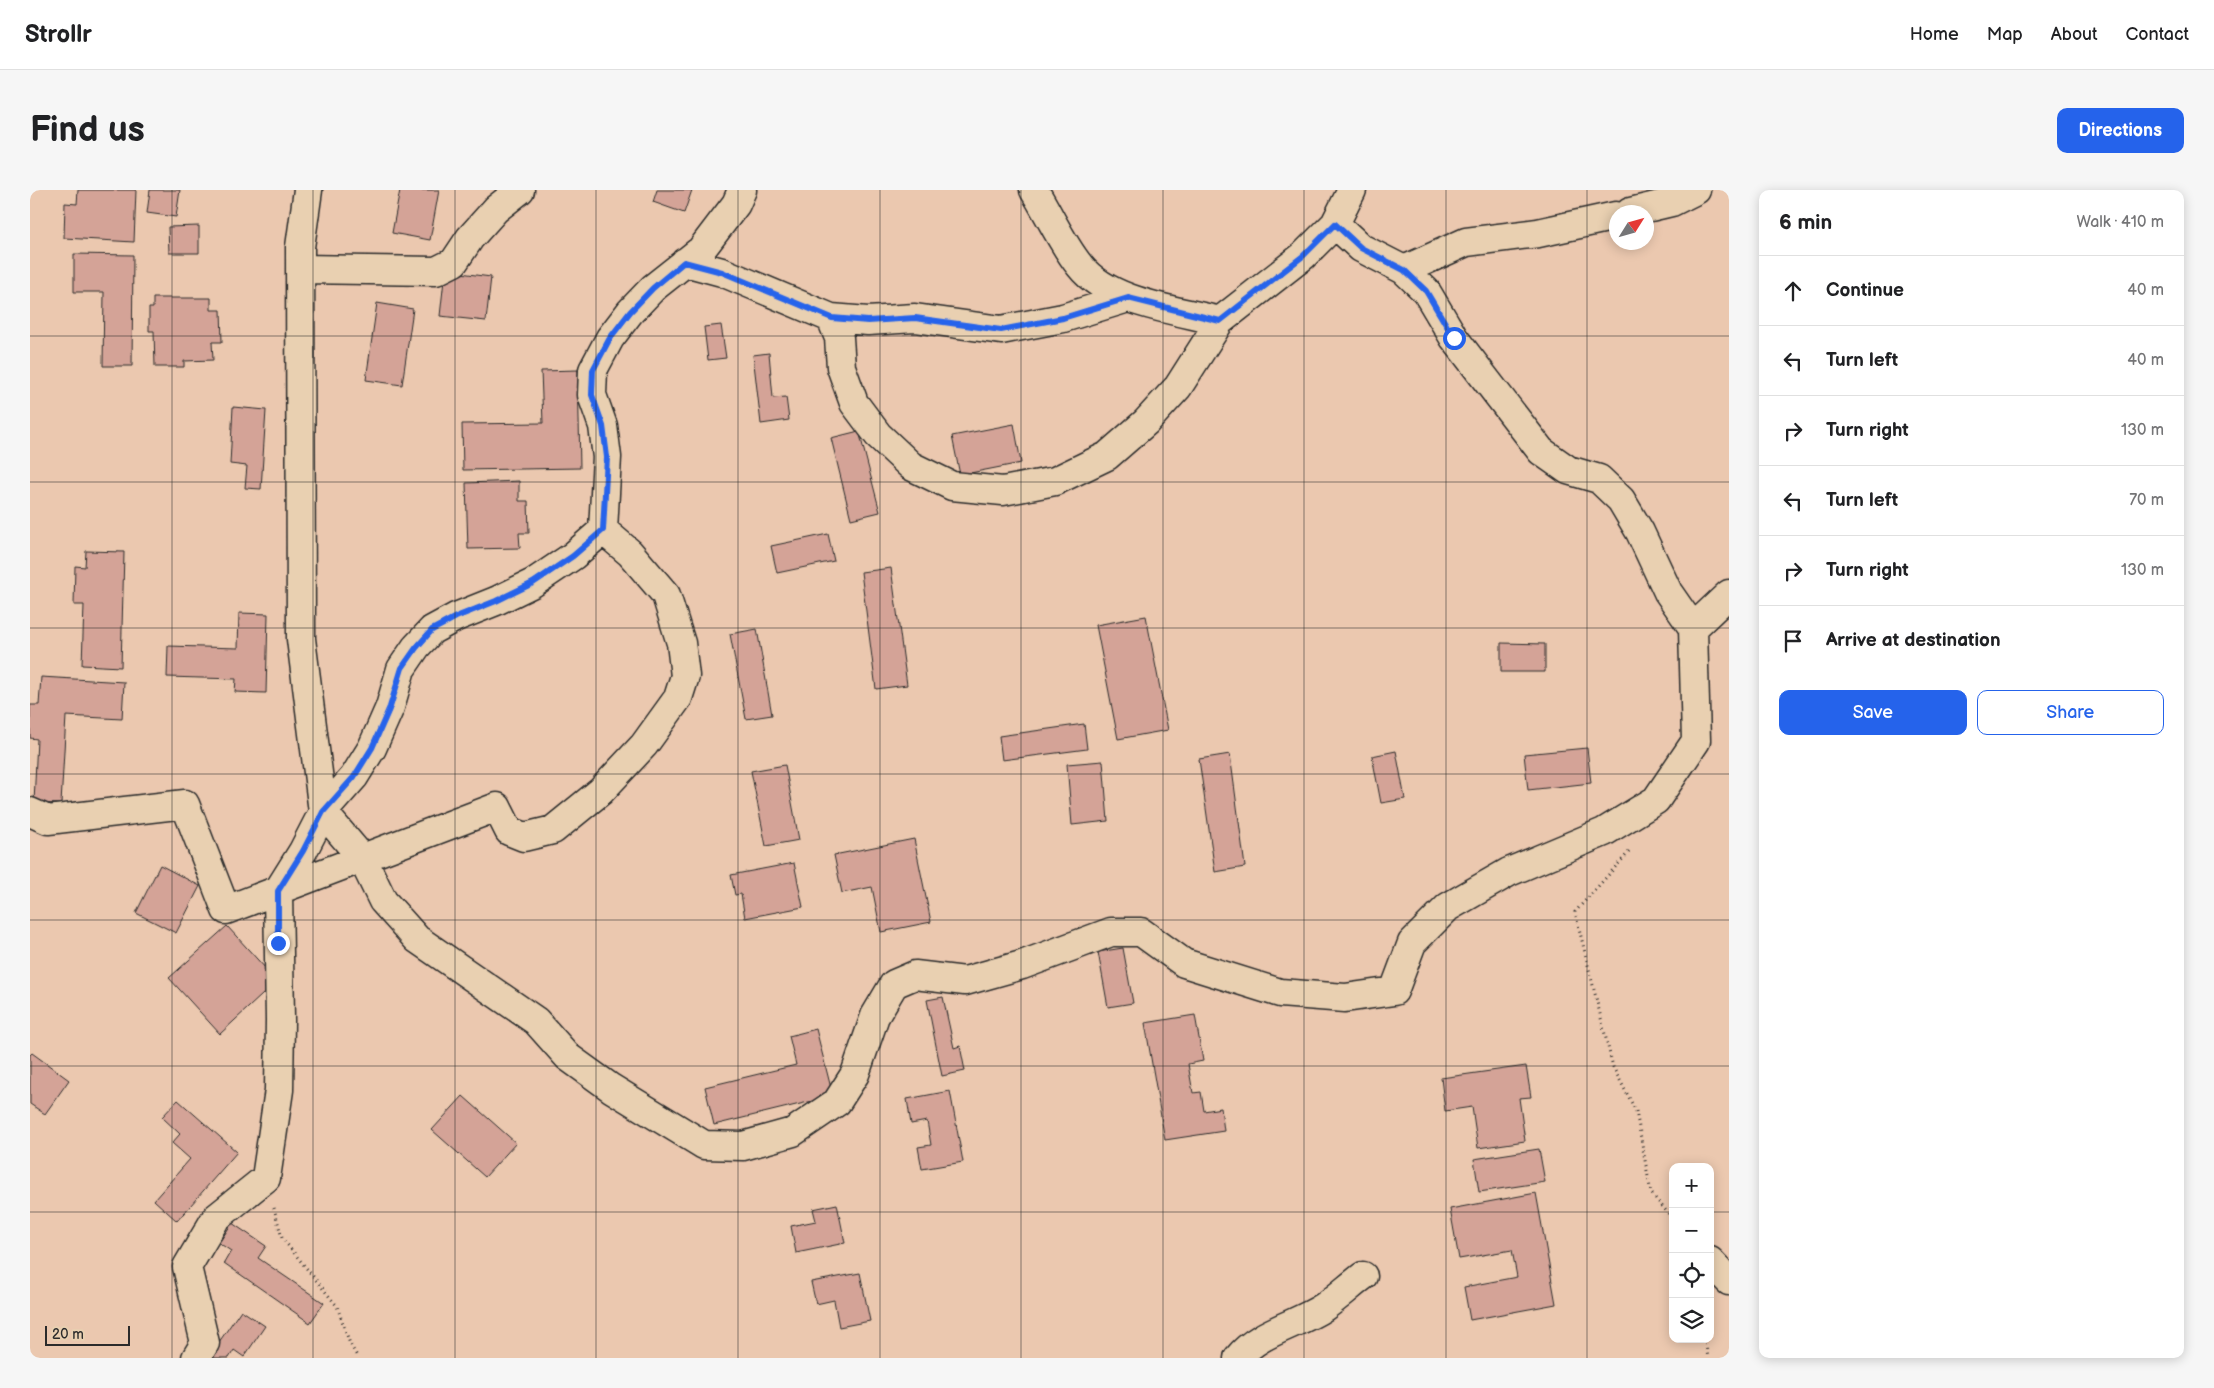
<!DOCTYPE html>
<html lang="en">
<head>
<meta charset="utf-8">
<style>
  body { margin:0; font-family:"Balsamiq Sans",sans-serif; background:#f6f6f6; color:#202124 }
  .controls { position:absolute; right:15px; bottom:15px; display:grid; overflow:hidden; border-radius:10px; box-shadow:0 2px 12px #0003 }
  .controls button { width:45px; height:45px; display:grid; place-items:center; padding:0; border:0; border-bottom:1px solid #e0e0e0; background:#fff; color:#202124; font:25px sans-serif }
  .compass { position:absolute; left:1579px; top:15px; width:45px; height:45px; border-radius:50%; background:#fff; box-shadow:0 2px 12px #0003; rotate:53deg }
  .scale { position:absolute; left:15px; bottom:12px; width:85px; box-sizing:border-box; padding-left:5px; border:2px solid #2b2b2b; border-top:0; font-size:14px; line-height:18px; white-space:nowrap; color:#2b2b2b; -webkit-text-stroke:4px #e9d0b1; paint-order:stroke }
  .stop { position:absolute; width:15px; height:15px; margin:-11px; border:4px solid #2563eb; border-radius:50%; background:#fff }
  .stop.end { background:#2563eb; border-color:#fff; box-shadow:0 1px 5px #0008 }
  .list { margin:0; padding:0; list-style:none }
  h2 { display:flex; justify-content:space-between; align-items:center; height:65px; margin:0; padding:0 20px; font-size:21px }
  h2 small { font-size:16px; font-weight:400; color:#757577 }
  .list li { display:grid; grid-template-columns:32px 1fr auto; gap:15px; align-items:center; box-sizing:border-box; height:70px; padding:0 20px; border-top:1px solid #e0e0e0 }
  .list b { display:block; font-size:19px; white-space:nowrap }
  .list em { font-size:16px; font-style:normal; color:#757577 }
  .actions { display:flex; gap:10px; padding:15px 20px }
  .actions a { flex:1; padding:11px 0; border:1px solid #2563eb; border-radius:10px; text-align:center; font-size:18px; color:#2563eb }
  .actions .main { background:#2563eb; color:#fff }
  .icon { flex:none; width:28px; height:28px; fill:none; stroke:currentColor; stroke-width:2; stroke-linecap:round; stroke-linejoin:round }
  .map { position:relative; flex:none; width:1699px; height:1168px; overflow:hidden; border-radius:10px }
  header { display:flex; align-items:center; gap:30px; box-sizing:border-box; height:70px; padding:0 25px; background:#fff; border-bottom:1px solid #e0e0e0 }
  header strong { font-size:24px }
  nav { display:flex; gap:28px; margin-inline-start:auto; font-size:18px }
  .intro { display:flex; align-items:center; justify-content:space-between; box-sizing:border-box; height:120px; padding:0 30px }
  h1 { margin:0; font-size:35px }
  .button { padding:12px 22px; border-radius:10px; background:#2563eb; color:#fff; font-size:18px; font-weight:700 }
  main { display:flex; gap:30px; padding:0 30px }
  aside { flex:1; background:#fff; border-radius:10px; box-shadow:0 2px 12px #0003 }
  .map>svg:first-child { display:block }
  .building { fill:#d4a397; stroke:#2b2b2b }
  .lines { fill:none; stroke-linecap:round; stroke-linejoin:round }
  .minor-casing { stroke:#2b2b2b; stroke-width:31 }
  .path { stroke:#2b2b2b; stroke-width:3; stroke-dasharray:1 4; stroke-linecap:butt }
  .minor { stroke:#e9d0b1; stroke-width:28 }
  .route { stroke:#2563eb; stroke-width:6 }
  .grid { fill:none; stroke:#2b2b2b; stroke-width:1; stroke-opacity:0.55 }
</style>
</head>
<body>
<header>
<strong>Strollr</strong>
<nav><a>Home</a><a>Map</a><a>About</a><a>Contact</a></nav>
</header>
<div class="intro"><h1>Find us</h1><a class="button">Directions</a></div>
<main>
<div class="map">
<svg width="1699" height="1168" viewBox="0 0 1699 1168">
  <rect width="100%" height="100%" fill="#ebc8af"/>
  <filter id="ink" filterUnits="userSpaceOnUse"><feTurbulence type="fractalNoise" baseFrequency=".02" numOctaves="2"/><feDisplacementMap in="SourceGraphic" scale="10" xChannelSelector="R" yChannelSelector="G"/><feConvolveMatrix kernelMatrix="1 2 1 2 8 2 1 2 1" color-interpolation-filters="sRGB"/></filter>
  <g filter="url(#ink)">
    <path class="building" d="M48 0H106L104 52 34 48 35 13 47 14Z
      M120 0H150L146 27 117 23Z
      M370 0H409L400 50 362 43Z
      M627 0H662L654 23 623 12Z
      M169 36V63H139L138 37Z
      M44 64 103 65 102 176H73L74 102H44Z
      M415 81 461 87 456 131 410 126Z
      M123 108H181V120H191L192 152H182L183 170 154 171V177H125L124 141H119V118H123Z
      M347 113 383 119 372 195 336 190Z
      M691 135 696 168 678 170 674 137Z
      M739 163 743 208 756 207 759 230 731 234 723 165Z
      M548 180 550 278 433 280 432 234 513 233 511 181Z
      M203 217 236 220 231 299 215 298 217 276 200 274Z
      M984 234 991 273 930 285 922 246Z
      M829 241 850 322 821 329 801 248Z
      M489 291V311H498L499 343H489L490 358 438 359 436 293Z
      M798 344 804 371 747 383 741 356Z
      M56 361 94 362 91 477 52 475 54 415H44L45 376 55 377Z
      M861 378 877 495 846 499 831 382Z
      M209 423 238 424 236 503 205 502 206 489 137 487 138 456 208 458Z
      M1116 426 1138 540 1088 549 1066 435Z
      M727 439 742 525 716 529 700 444Z
      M1471 453 1515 454V482H1471Z
      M11 487 94 492 92 529 36 526 31 614 4 613 7 549 0 548V515H9Z
      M1054 534 1057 559 972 570 969 546Z
      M1557 558 1561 593 1498 600 1494 564Z
      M1366 561 1375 609 1351 613 1342 566Z
      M1200 564 1215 677 1185 682 1169 569Z
      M1073 571 1078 631 1042 635 1037 574Z
      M755 575 769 650 736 656 721 581Z
      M884 649 901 732 851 742 842 697 812 703 804 665Z
      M764 673 773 717 715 728 711 704 705 705 701 685Z
      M130 675 170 696 146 743 106 723Z
      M197 736 247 791 190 844 139 788Z
      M1093 758 1103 813 1078 817 1068 762Z
      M913 807 924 858 930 856 935 881 912 886 897 810Z
      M1165 825 1173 871 1158 874 1163 903 1171 902 1174 921 1191 918 1194 941 1135 950 1115 833Z
      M786 839 803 906 684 935 675 897 766 875 759 846Z
      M2 863 39 890 15 924 0 914V865Z
      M1496 876 1501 907 1489 908 1495 951 1448 958 1442 917 1415 921 1411 888Z
      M920 901 933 972 892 979 888 957 901 955 897 931 881 934 877 909Z
      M433 906 486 953 455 987 402 940Z
      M148 910 207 962 147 1031 124 1010 160 969 142 953 150 944 132 927Z
      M1509 959 1515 992 1449 1002 1444 969Z
      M1506 1003 1526 1114 1440 1130 1434 1097 1487 1087 1482 1060 1429 1069 1420 1019Z
      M807 1014 815 1053 766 1063 761 1036 786 1031 783 1019Z
      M202 1033 236 1056 228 1068 294 1113 280 1133 194 1073 201 1061 189 1053Z
      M830 1083 840 1131 809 1137 804 1110 786 1114 781 1092Z
      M211 1120 235 1136 214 1167 204 1160 199 1168H178Z"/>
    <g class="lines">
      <g class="minor-casing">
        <path id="minor" d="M278 0 270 57 271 449 293 622 332 668 353 711 387 749 506 831 538 867 581 898 674 955 713 956 763 942 807 912 825 884 845 826 864 794 885 785 935 791 992 775 1081 742H1111L1154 773 1250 803 1315 808 1364 801 1382 753 1418 717 1479 682 1574 642 1626 610 1666 551 1663 438 1699 404
          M1004 0C1019 24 1032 54 1050 76 1079 113 1147 120 1190 131L1273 66 1305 34 1322 0
          M1600 22 1642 12 1666 0
          M1305 34 1331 58 1374 80 1396 101 1424 148 1511 261 1538 280 1569 289 1591 310 1610 342 1638 402 1663 438
          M655 72 692 82 801 128 838 131 885 128 971 140 1033 128 1098 108
          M270 79 406 81 424 72 440 48 466 19 490 0
          M1374 80 1436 52 1508 43 1586 26
          M801 128 809 148 811 177 824 213 848 245 881 276 922 296 973 301 1025 291 1077 266 1116 232 1148 197 1190 131
          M0 622 18 630 155 614 196 720 467 617 479 641 494 647 523 640 571 601 614 555 648 508 655 486 651 453 636 405 600 363 573 340 577 267 573 236 562 205 563 180 580 148 600 122 623 98 671 60 706 14 712 0
          M1680 1071 1699 1091
          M166 1168 175 1153 157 1077 186 1028 236 988 249 900 250 830 248 701 273 661 293 622 324 587 342 558 360 517 371 479 386 457 402 440 426 427 466 411 503 393 543 366 573 340
          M1208 1168C1228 1142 1267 1135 1294 1117 1307 1108 1320 1096 1333 1086"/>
      </g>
      <path class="path" d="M1599 662 1545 722 1583 877 1606 921 1621 1003 1643 1029
        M244 1018 252 1048 307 1116 320 1154 328 1168
        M1675 1149 1678 1168"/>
      <use href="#minor" class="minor"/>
    </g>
  </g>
  <g class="lines" filter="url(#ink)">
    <path class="route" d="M248 753V701L273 661 293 622 324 587 342 558 360 517 372 478 386 458 402 440 426 427 466 411 503 393 543 366 573 340 577 267 573 236 562 205 563 180 580 148 600 122 623 98 654 72 692 82 802 128 838 131 885 128 971 140 1033 128 1098 108 1190 131 1273 66 1305 34 1331 58 1374 80 1396 101 1424 148"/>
  </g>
  <path class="grid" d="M142 0V1168M283 0V1168M425 0V1168M566 0V1168M708 0V1168M850 0V1168M991 0V1168M1133 0V1168M1274 0V1168M1416 0V1168M1557 0V1168M0 146H1699M0 292H1699M0 438H1699M0 584H1699M0 730H1699M0 876H1699M0 1022H1643M1680 1022H1699"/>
</svg>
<div class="controls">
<button>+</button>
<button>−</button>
<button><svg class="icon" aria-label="locate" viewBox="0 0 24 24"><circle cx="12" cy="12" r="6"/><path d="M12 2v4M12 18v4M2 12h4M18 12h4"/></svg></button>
<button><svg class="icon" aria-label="layers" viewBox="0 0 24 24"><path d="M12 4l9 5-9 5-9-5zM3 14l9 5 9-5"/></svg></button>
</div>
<svg class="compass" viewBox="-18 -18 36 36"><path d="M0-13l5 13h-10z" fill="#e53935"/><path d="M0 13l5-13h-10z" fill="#757577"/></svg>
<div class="scale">20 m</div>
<div class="stop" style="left:1424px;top:148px"></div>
<div class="stop end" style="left:248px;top:753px"></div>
</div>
<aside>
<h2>6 min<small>Walk · 410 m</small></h2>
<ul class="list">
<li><svg class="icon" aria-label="ahead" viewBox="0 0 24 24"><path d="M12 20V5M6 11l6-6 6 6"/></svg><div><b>Continue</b></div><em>40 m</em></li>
<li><svg class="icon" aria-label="left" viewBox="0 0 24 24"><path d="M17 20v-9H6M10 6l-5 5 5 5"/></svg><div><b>Turn left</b></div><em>40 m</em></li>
<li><svg class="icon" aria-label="right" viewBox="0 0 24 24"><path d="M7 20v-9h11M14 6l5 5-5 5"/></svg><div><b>Turn right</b></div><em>130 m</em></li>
<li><svg class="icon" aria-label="left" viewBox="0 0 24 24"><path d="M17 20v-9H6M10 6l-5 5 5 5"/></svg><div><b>Turn left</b></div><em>70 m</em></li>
<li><svg class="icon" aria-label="right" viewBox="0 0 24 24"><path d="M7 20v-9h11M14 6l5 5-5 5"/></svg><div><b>Turn right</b></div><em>130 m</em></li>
<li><svg class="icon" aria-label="arrive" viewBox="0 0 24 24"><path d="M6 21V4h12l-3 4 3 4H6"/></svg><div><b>Arrive at destination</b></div></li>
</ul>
<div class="actions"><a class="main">Save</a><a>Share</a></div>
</aside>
</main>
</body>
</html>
